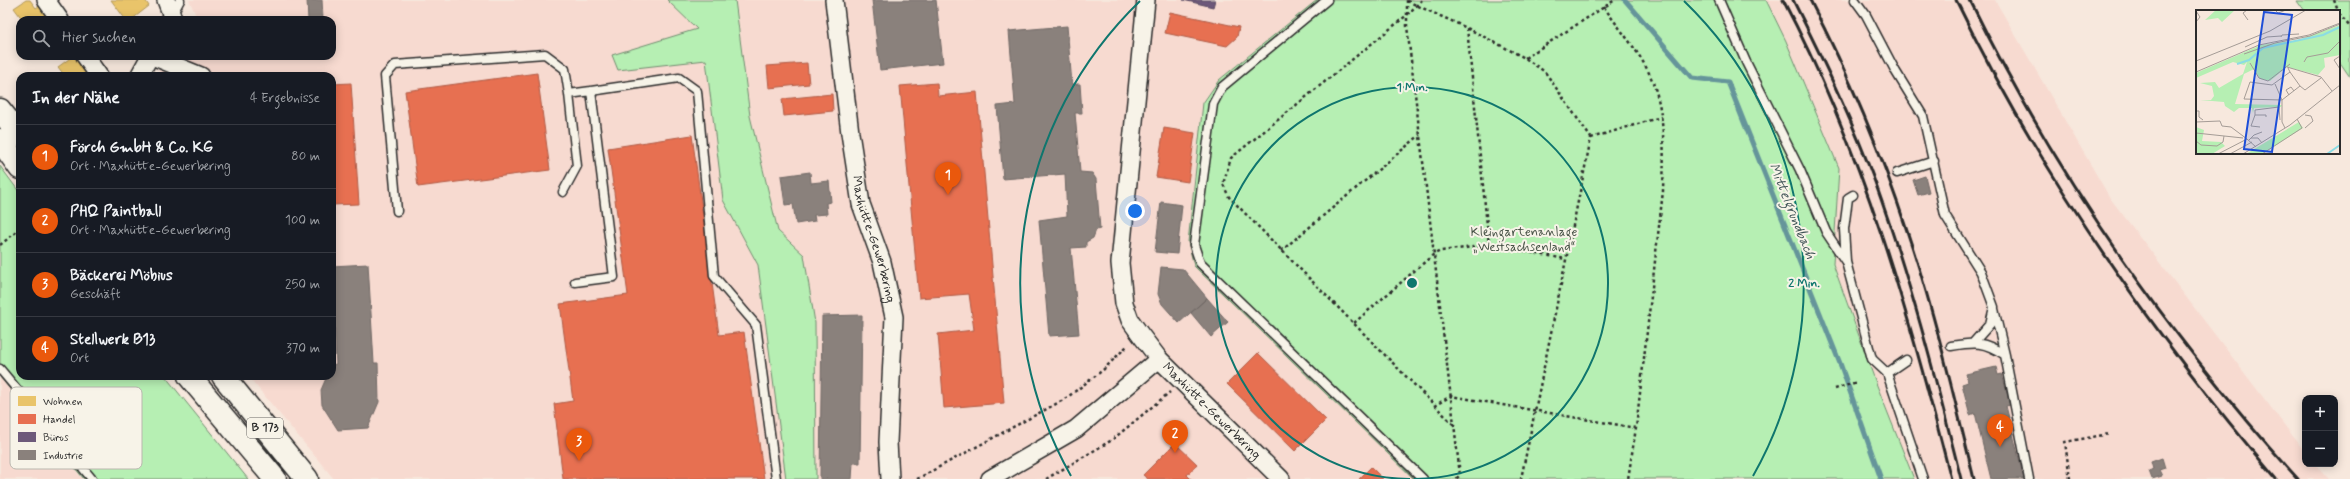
<!DOCTYPE html>
<html lang="de">
<head>
<meta charset="utf-8">
<style>
  body { margin:0; font-family:Mynerve,sans-serif; background:#242831; color:#f1f3f6 }
  .controls { position:absolute; right:12px; bottom:12px; display:grid; overflow:hidden; border-radius:8px; box-shadow:0 2px 10px #0003 }
  .controls button { width:36px; height:36px; display:grid; place-items:center; padding:0; border:0; border-bottom:1px solid #363941; background:#171b24; color:#f1f3f6; font:20px sans-serif }
  .you { position:absolute; left:1135px; top:211px; width:14px; height:14px; margin:-10px; border:3px solid #fff; border-radius:50%; background:#1a73e8; box-shadow:0 0 0 6px #1a73e833 }
  .badge { display:grid; place-items:center; width:26px; height:26px; border-radius:50%; background:#ea580c; color:#fff; font-size:13px; font-weight:700 }
  .pin { position:absolute; translate:-50% -33px; filter:drop-shadow(0 1px 2px #0008) }
  .pin::after { content:''; position:absolute; top:21px; width:14px; height:12px; background:inherit; clip-path:polygon(0 0,100% 0,50% 100%) }
  .list { margin:0; padding:0; list-style:none }
  h2 { display:flex; justify-content:space-between; align-items:center; height:52px; margin:0; padding:0 16px; font-size:17px }
  h2 small { font-size:13px; font-weight:400; color:#9ea1a6 }
  .list li { display:grid; grid-template-columns:26px 1fr auto; gap:12px; align-items:center; box-sizing:border-box; height:64px; padding:0 16px; border-top:1px solid #363941 }
  .list b { display:block; font-size:15px; white-space:nowrap }
  .list p { margin:0; font-size:13px; white-space:nowrap; color:#9ea1a6 }
  .list em { font-size:13px; font-style:normal; color:#9ea1a6 }
  .icon { flex:none; width:22px; height:22px; fill:none; stroke:currentColor; stroke-width:2; stroke-linecap:round; stroke-linejoin:round }
  .map { position:relative; flex:none; width:2350px; height:479px; overflow:hidden }
  .search { position:absolute; background:#171b24; box-shadow:0 2px 10px #0003; left:16px; top:16px; width:320px; height:44px; display:flex; align-items:center; gap:10px; box-sizing:border-box; padding:0 14px; border-radius:12px; color:#9ea1a6; font-size:15px }
  .panel { position:absolute; background:#171b24; box-shadow:0 2px 10px #0003; left:16px; top:72px; width:320px; height:308px; border-radius:12px }
  .map>svg:first-child { display:block }
  .built { fill:#f7dad0 }
  .green { fill:#b6efb3; stroke:#708d6f }
  .homes { fill:#e9c46a; stroke:#b09657 }
  .shops { fill:#e76f51; stroke:#af5b46 }
  .offices { fill:#6d597a; stroke:#594b62 }
  .industry { fill:#8a817c; stroke:#6e6764 }
  .lines { fill:none; stroke-linecap:round; stroke-linejoin:round }
  .stream { stroke:#65959a; stroke-width:5 }
  .lane-casing { stroke:#2b2b2b; stroke-width:11 }
  .street-casing { stroke:#2b2b2b; stroke-width:20 }
  .primary-casing { stroke:#2b2b2b; stroke-width:25 }
  .path { stroke:#2b2b2b; stroke-width:2.5; stroke-dasharray:3 3; stroke-linecap:butt }
  .lane { stroke:#f7f3e8; stroke-width:8 }
  .street { stroke:#f7f3e8; stroke-width:17 }
  .primary { stroke:#f7f3e8; stroke-width:22 }
  .rail { stroke:#2b2b2b; stroke-width:3 }
  .ring { fill:none; stroke:#0f766e; stroke-width:2 }
  .labels { text-anchor:middle; dominant-baseline:central; stroke-width:4; stroke-linejoin:round; paint-order:stroke }
  .shield { fill:#f7f3e8; stroke:#686764; stroke-width:1 }
  .shield-label { font-size:12px; font-weight:bold; fill:#2b2b2b }
  .park-label { font-size:13px; fill:#475246; stroke:#f7f3e8 }
  .street-label { font-size:13px; fill:#2b2b2b; stroke:#f7f3e8 }
  .water-label { font-size:14px; font-style:italic; fill:#435759; stroke:#f7f3e8 }
  .inset-river { fill:none; stroke:#8bdce4; stroke-width:2 }
  .inset-road { fill:none; stroke:#a59c96; stroke-width:1 }
  .view { fill:#1d4ed8; fill-opacity:0.15; stroke:#1d4ed8; stroke-width:2 }
  .inset-edge { fill:none; stroke:#2b2b2b; stroke-width:2 }
  .key { fill:#f7f3e8; stroke:#bab7af; stroke-width:1 }
  .key-label { font-size:11px; fill:#2b2b2b }
  .centre { fill:#0f766e; stroke:#f7f3e8; stroke-width:2 }
  .ring-label { font-size:12px; text-anchor:middle; font-weight:bold; fill:#0f766e; stroke:#f7f3e8; stroke-width:4; stroke-linejoin:round; paint-order:stroke }
</style>
</head>
<body>
<div class="map">
<svg width="2350" height="479" viewBox="0 0 2350 479">
  <rect width="100%" height="100%" fill="#f7e8dd"/>
  <filter id="ink" filterUnits="userSpaceOnUse"><feTurbulence type="fractalNoise" baseFrequency=".025" numOctaves="2"/><feDisplacementMap in="SourceGraphic" scale="8" xChannelSelector="R" yChannelSelector="G"/><feConvolveMatrix kernelMatrix="1 2 1 2 8 2 1 2 1" color-interpolation-filters="sRGB"/></filter>
  <g filter="url(#ink)">
    <path class="built" d="M189 0H1317L1219 80 1194 266 1414 479H334L248 376H332V76H156L168 56H332V20H191L195 13Z
      M1766 0H1995L2110 198 2305 452V464H2315L2329 479H1914L1876 383 1833 263 1839 168 1786 41Z
      M0 377 83 479H0Z"/>
    <path class="green" d="M667 0H735L750 116 778 231 804 255 815 323 816 479H786L758 265 723 200 706 60 618 70 612 55 697 29Z
      M1317 0H1766L1786 41 1839 168 1833 264 1876 383 1914 479H1414L1194 266 1188 242 1203 103 1219 80Z
      M2296 0H2350V77L2339 61V11H2304Z
      M0 166 20 193V376H165L248 479H84L0 377Z"/>
    <path class="homes" d="M26 0H30L36 8 42 4 49 14 44 18 45 20H23L14 8Z
      M111 0H145L149 6 131 20H126Z
      M73 56 81 65 86 62 89 76H65L58 67Z"/>
    <path class="shops" d="M1170 12 1239 27 1237 37 1227 46 1165 33Z
      M807 63 809 84 769 88 767 66Z
      M537 73 550 170 418 187 405 91Z
      M351 83 359 204 332 205V84Z
      M937 83 938 96 977 92 1004 403 944 408 938 334 974 330 969 294 919 298 900 86Z
      M832 94 833 111 784 116 782 99Z
      M1164 128 1195 133 1188 182 1156 177Z
      M692 135 719 335 744 332 764 479H563L554 404 573 401 560 304 628 295 608 148Z
      M1258 353 1326 420 1295 451 1227 384Z
      M1175 443 1197 464 1187 475 1191 479H1148L1143 475Z
      M1371 467 1383 479H1359Z"/>
    <path class="offices" d="M1183 0H1215L1213 7Z"/>
    <path class="industry" d="M307 0H322L323 20H308Z
      M872 0H936L943 63 880 70Z
      M1067 26 1072 84H1080L1082 113H1075L1080 172 1092 173 1096 179 1100 229 1096 230 1093 238 1086 242V247L1071 248 1079 334 1049 336 1039 220 1067 216 1065 174 1003 179 997 106 1015 104 1009 31Z
      M810 172 811 183 829 181 831 202 826 203 827 214 814 215 815 221 796 224 793 204 785 205 781 176Z
      M1925 176 1929 192 1918 195 1913 180Z
      M1161 202 1182 205 1177 254 1155 252Z
      M368 264 374 363H378L379 402 368 428 338 430 322 405 321 390 327 376H332V365L336 364 332 266Z
      M1161 267 1183 269 1207 298 1179 323 1162 304 1158 294Z
      M1207 298 1228 322 1211 337 1191 313Z
      M862 315 860 463H853L852 479H820L822 316Z
      M1996 367 1998 375 2002 374 2010 405 2006 406 2024 479H1991L1975 413 1970 415 1962 384 1968 382 1966 374Z
      M2162 458 2165 468 2159 470 2162 476 2152 479 2149 471 2153 469 2151 462Z"/>
    <g class="lines">
      <path class="stream" d="M1625 0 1692 78 1728 82 1841 366 1881 479"/>
      <g class="lane-casing">
        <path id="lane" d="M1327 0 1222 87 1213 104 1194 245 1200 263 1423 479
          M1719 0 1746 62 1800 170 1826 232 1846 262 1872 359 1887 373 1923 479
          M1855 0 1866 15 1896 72 1923 116 1945 215 1981 272 1994 307 1990 324 1974 342
          M172 15 180 0
          M1897 173 1934 161
          M563 192 577 166 569 94
          M397 211 385 76 395 65 545 54 565 69 569 94 591 91
          M1846 261 1844 229 1848 198 1853 195
          M575 282 614 277 591 91 679 78 697 91 714 276 756 325 776 479
          M1994 309 2005 355
          M1951 346C1975 342 1984 341 2005 355L2029 479
          M0 369 92 479
          M1887 373 1906 360"/>
      </g>
      <g class="street-casing">
        <g id="street">
          <path d="M46 0 60 20"/>
          <path d="M166 0 172 16 169 20"/>
          <path id="s1" d="M834 0 850 133 861 204 882 262 894 317 888 442 890 479"/>
          <path id="s2" d="M1146 0 1120 263 1124 303 1130 320 1140 334 1159 359 1281 479"/>
          <path d="M85 56 99 76"/>
          <path d="M152 56 201 76"/>
          <path d="M139 76 150 56"/>
          <path d="M990 479 1076 429 1159 359"/>
        </g>
      </g>
      <g class="primary-casing">
        <path id="primary" d="M0 110 20 135
          M0 140 20 168
          M189 376 275 479
          M223 376 307 479"/>
      </g>
      <path class="path" d="M1407 0V26L1460 475 1456 479
        M1422 0 1407 15 1231 158 1223 184 1229 197 1454 425
        M2334 0 2338 11
        M1407 1 1467 28 1525 58 1545 72 1591 138 1521 479
        M1604 7C1619 29 1638 50 1649 73 1666 109 1664 152 1663 191L1636 428 1628 479
        M2339 14 2350 27
        M1467 28 1489 245
        M1525 58 1615 0
        M1591 138 1661 117
        M0 245 20 229
        M1281 251 1420 135
        M1354 323 1434 254 1441 251 1489 245 1566 259
        M1835 389 1857 382
        M1434 406 1451 396 1636 428
        M917 479 1065 399 1103 370 1128 345
        M1046 479 1112 440 1170 392
        M2070 479 2065 442 2109 434"/>
      <use href="#lane" class="lane"/>
      <use href="#street" class="street"/>
      <use href="#primary" class="primary"/>
      <path class="rail" d="M1783 0C1863 151 1909 314 1951 479
        M1793 0C1823 59 1852 120 1875 182 1910 279 1936 379 1961 479
        M1810 0C1849 75 1882 154 1908 234 1935 314 1954 397 1974 479
        M1956 0C2039 171 2153 334 2276 479
        M1970 0C2056 176 2167 334 2298 479"/>
    </g>
  </g>
  <g class="ring">
    <path d="M1410 479A196 196 0 1 1 1414 479"/>
    <path d="M1071 476A392 392 0 0 1 1140 1M1684 1A392 392 0 0 1 1753 476"/>
  </g>
  <g class="labels">
    <rect class="shield" x="247" y="418" width="36" height="20" rx="3"/>
    <g class="shield-label">
      <text x="265" y="428">B 173</text>
    </g>
    <g class="park-label">
      <text x="1524" y="232">Kleingartenanlage<tspan x="1524" dy="15">„Westsachsenland“</tspan></text>
    </g>
    <g class="street-label">
      <text stroke="none"><textPath href="#s1" startOffset="243">Maxhütte-Gewerbering</textPath></text>
      <text stroke="none"><textPath href="#s2" startOffset="445">Maxhütte-Gewerbering</textPath></text>
    </g>
    <g class="water-label">
      <text transform="translate(1792 211) rotate(68)">Mittelgrundbach</text>
    </g>
  </g>
  <g transform="translate(2196 10)">
    <rect width="144" height="144" fill="#f7e8dd"/>
    <path d="M20 0H39L26 12 22 8 9 10ZM144 15V45L128 48 129 57 122 65 91 57 74 71 64 69 58 59 48 64 39 94 86 95 85 97 58 98 57 103 56 98H43L38 102 29 96 28 92 4 90H15L18 86 16 76 4 73 19 72 23 78 47 64 51 52 48 55 37 52 0 68V63L65 35 102 30ZM103 112 107 118 66 144H50ZM0 117 8 120 6 131 25 132 29 136 16 144H0Z" fill="#b6efb3"/>
    <path class="inset-river" d="M41 54 53 50 67 38 127 25 144 17M131 144 144 135"/>
    <path class="inset-road" d="M51 0 47 3 52 10M79 0 82 3 90 0M0 1 4 7 0 12M85 27 86 25 103 24M49 37 71 27 85 26M48 44 79 33 114 26 144 14M144 46 138 50 144 59M0 51 74 21 110 0M108 52 111 47 132 43 144 31M54 53 63 68 72 71 94 54M91 57 125 67 136 81M92 58 94 62 76 75 54 72 48 89 86 90 104 76 94 62M0 62 63 35 113 25 144 13M79 74 86 90V112L89 118M104 76 109 80 125 68M93 85 90 80 95 77 98 81M0 101H3V107L7 110M59 105 55 116 64 117M109 105 115 106 117 111 109 118M70 107V105H59V100L83 97 84 110M0 112 24 111 26 116 35 117 51 129M0 123 47 128M55 128H62L66 133M53 130 58 125 66 122M0 131 5 135 21 136 27 132 28 126M22 144 51 129 60 137M34 144 56 132M47 144 94 115 144 75M66 144 106 118 101 109"/>
    <path class="view" d="M68 2 96 5 76 142 48 139Z"/>
    <rect width="144" height="144" class="inset-edge"/>
  </g>
  <rect x="10" y="387" width="132" height="82" rx="6" class="key"/>
  <rect x="18" y="396" width="18" height="10" fill="#e9c46a"/>
  <rect x="18" y="414" width="18" height="10" fill="#e76f51"/>
  <rect x="18" y="432" width="18" height="10" fill="#6d597a"/>
  <rect x="18" y="450" width="18" height="10" fill="#8a817c"/>
  <g class="key-label">
    <text x="43" y="405">Wohnen</text>
    <text x="43" y="423">Handel</text>
    <text x="43" y="441">Büros</text>
    <text x="43" y="459">Industrie</text>
  </g>
  <circle cx="1412" cy="283" r="6" class="centre"/>
  <g class="ring-label">
    <text x="1412" y="91">1 Min.</text>
    <text x="1804" y="287">2 Min.</text>
  </g>
</svg>
<div class="controls">
<button>+</button>
<button>−</button>
</div>
<div class="you"></div>
<div class="pin badge" style="left:948px;top:195px">1</div>
<div class="pin badge" style="left:1175px;top:453px">2</div>
<div class="pin badge" style="left:579px;top:461px">3</div>
<div class="pin badge" style="left:2000px;top:447px">4</div>
<div class="search"><svg class="icon" aria-label="search" viewBox="0 0 24 24"><circle cx="10" cy="10" r="6"/><path d="M15 15l6 6"/></svg>Hier suchen</div>
<section class="panel">
<h2>In der Nähe<small>4 Ergebnisse</small></h2>
<ul class="list">
<li><span class="badge">1</span><div><b>Förch GmbH &amp; Co. KG</b><p>Ort · Maxhütte-Gewerbering</p></div><em>80 m</em></li>
<li><span class="badge">2</span><div><b>PHQ Paintball</b><p>Ort · Maxhütte-Gewerbering</p></div><em>100 m</em></li>
<li><span class="badge">3</span><div><b>Bäckerei Möbius</b><p>Geschäft</p></div><em>250 m</em></li>
<li><span class="badge">4</span><div><b>Stellwerk B13</b><p>Ort</p></div><em>370 m</em></li>
</ul>
</section>
</div>
</body>
</html>
